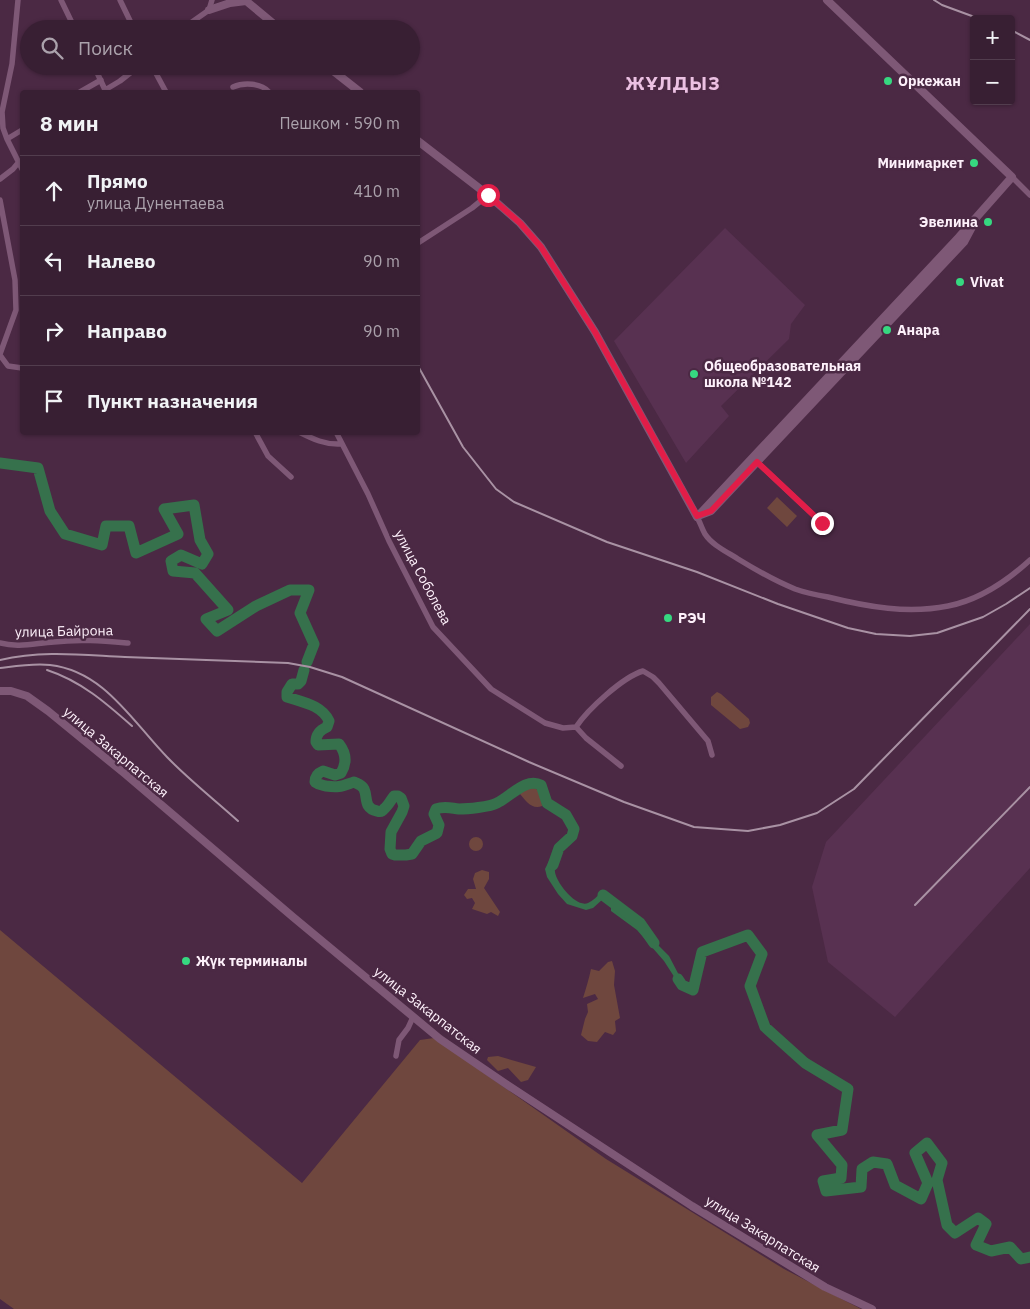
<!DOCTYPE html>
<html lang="ru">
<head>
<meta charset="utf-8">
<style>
  body { margin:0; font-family:"IBM Plex Sans",sans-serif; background:#3f273b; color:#f1f3f6 }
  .controls { position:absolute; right:15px; top:15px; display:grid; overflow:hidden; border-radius:5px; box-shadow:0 1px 4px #0004 }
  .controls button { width:45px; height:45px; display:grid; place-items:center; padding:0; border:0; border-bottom:1px solid #523d4e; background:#381f33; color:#f1f3f6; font:25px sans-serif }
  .stop { position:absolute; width:15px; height:15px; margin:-11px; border:4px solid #e11d48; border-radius:50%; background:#fff }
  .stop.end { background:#e11d48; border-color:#fff; box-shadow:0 1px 5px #0008 }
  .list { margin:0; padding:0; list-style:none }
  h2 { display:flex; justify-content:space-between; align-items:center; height:65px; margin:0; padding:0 20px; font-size:21px }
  h2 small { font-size:16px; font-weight:400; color:#aba2ac }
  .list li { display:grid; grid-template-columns:32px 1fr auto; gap:15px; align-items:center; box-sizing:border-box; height:70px; padding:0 20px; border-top:1px solid #523d4e }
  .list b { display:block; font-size:19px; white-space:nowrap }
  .list p { margin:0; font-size:16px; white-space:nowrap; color:#aba2ac }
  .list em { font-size:16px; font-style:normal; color:#aba2ac }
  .icon { flex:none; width:28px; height:28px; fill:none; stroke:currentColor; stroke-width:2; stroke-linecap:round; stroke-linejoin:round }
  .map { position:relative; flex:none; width:1030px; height:1309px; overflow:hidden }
  .search { position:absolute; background:#381f33; box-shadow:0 1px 4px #0004; left:20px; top:20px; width:400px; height:55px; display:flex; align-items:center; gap:12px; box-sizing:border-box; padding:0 18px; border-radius:28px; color:#aba2ac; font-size:19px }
  .panel { position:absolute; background:#381f33; box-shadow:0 1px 4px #0004; left:20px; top:90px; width:400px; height:345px; border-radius:5px }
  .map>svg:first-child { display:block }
  .built { fill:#583151 }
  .green { fill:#6f473e }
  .water { fill:#36714c }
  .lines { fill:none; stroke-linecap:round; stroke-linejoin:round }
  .river { stroke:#36714c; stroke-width:11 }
  .minor { stroke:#7e5876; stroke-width:5.5 }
  .tertiary { stroke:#7e5876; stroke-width:8 }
  .rail { stroke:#a992a4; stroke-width:2 }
  .route { stroke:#e11d48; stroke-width:6 }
  .poi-dot { fill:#36d880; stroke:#4b2944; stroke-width:2 }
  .labels { text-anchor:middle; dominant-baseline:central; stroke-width:5; stroke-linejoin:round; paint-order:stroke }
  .poi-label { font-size:14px; font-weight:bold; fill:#fdf0fa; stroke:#4b2944; text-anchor:start }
  .street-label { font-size:14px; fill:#fdf0fa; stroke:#4b2944 }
  .district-label { font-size:19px; font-weight:bold; letter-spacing:1px; fill:#ecc1e3; stroke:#4b2944 }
</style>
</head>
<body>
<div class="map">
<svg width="1030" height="1309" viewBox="0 0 1030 1309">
  <rect width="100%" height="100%" fill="#4b2944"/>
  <path class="built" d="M725 228 805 305 791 324 789 339 721 406 729 416 686 463 614 341Z
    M1030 624V868L895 1017 828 962 812 887 826 842Z"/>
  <path class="green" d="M777 497 797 516 787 527 767 508Z
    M717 692 721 694 749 719 750 723 748 727 740 729 711 705V697Z
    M527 786C540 788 542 793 542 806 532 810 526 801 520 794L521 790Z
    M469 844a7 7 0 1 1 14 0a7 7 0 1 1-14 0Z
    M482 870 489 872V879L484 888 500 912 498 916 491 912 487 914 472 909 475 903 472 898 467 899 464 895 468 889H476L473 879 475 873Z
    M0 930 302 1183 420 1040 434 1038 606 1159 784 1269 861 1309H14L0 1299Z
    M612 961 615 971 614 985 620 1018 615 1021 616 1031 613 1035 605 1032 597 1042 588 1041 581 1035 585 1019 588 1012 587 1004 598 999 595 994 583 998C586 988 589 979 591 969L599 971 608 962Z
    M498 1056 536 1067 528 1080 521 1082 508 1068 498 1071 487 1060 488 1057Z"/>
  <path class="water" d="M555 849 560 852C558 858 554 865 555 872 556 882 576 908 588 903 593 901 597 896 601 893L607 894 622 913 634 921 669 956 681 979 685 984 689 983 687 992 682 989 664 961 637 930 611 911V905L608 900 603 899 593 908 586 910 567 904 558 894 547 877 545 869Z"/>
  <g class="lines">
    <path class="river" d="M0 463 38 468 50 511 65 534 102 545 106 526H129L136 553 178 534 164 509 194 505 200 540 208 554 202 564 181 555 171 561 173 571 195 573 228 610 206 619 217 631 256 606 290 590H309L300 613 314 644 307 662
      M304 670 301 681 298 684H292L287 692V697C302 702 322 705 329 721L327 727C320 730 316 734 316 742L318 745 339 744C346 753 347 763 341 773L335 775 323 771C318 773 315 776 315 782 319 785 321 785 326 786 339 788 342 786 354 782 358 784 362 785 364 789 368 797 363 808 377 811 380 812 382 812 384 809 388 806 391 800 394 796H398L401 798 404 806 402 812 391 832 390 849 392 854 395 855H406L412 854 421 841 437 833 439 825 434 814 436 809C444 806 450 808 459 809 467 809 490 807 497 803 510 797 526 777 541 785L547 803 566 815 574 829 572 836 559 848 553 865
      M603 895 640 923 654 943
      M678 979 682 985 693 990 702 952 748 935 762 954 750 986 765 1027 805 1063 848 1089 842 1130 817 1135 842 1165 841 1178 823 1181 826 1191 861 1187 862 1169 873 1162 887 1164 895 1185 921 1199 928 1183 915 1153 927 1143 942 1163 937 1180 947 1225 955 1233 978 1218 986 1224 976 1245 991 1251 1010 1247 1021 1259 1030 1257"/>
    <path class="minor" d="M18 0 12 64 2 112 3 128 7 139 22 169
      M61 0 75 29
      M120 0 134 29
      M182 29 209 10 212 0
      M94 66 106 92
      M152 66 166 92
      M233 87C244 82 261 83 269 92
      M105 90 120 81 139 66
      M80 92 101 80
      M7 139 22 130
      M1012 177 1030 195
      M0 179 13 169 18 163
      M0 200 15 280 16 310 0 354
      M418 243 472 208 488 195
      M0 355 8 366 22 368
      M255 432 268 456 291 477
      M299 432C313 439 325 445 341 444
      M336 432 368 494 389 541 433 627 491 689 545 723 563 728 576 727 586 738 621 766
      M757 462 822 523
      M697 517C700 522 702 529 705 534 712 545 727 552 738 559 756 570 775 581 795 589 806 593 817 595 828 597 868 607 908 614 948 606 979 600 1007 581 1030 560
      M0 643C18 648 36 643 54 642 79 639 103 641 128 643
      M576 727C588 709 623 677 643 671L653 677 659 683 708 741 712 755
      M396 1056 399 1040 408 1028 413 1017"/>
    <path class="tertiary" d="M245 0 280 29
      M209 10 230 3 246 1
      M327 66 360 92
      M418 141 488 195 520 223 541 247 595 332 697 517
      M698 516 711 511 964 242 972 227
      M697 517 959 237 1012 177 827 0
      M0 691H11L27 696 48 711 124 773 293 917 440 1039 506 1084 692 1206 825 1287 872 1309"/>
    <path class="rail" d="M934 0 942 5 980 19
      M1011 30 1030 40
      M418 366 463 447 496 489 514 502 607 542 697 572 778 604 848 628 876 634 910 636 937 633 983 617 1006 604 1030 588
      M0 660C43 650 82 655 125 657 179 659 234 661 288 663L310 667 342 677 529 762 624 802 694 827 748 831 780 825 817 813 854 789 1030 609
      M0 668C16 666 34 663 50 665 104 671 132 721 167 757 189 780 215 800 238 821
      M47 670C81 681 106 703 132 726
      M915 905 1030 787"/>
  </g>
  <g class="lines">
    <path class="route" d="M488 195 520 223 541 247 595 332 697 516 711 511 757 462 822 523"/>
  </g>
  <g class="poi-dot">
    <circle cx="888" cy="81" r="5"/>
    <circle cx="974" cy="163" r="5"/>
    <circle cx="988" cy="222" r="5"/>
    <circle cx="960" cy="282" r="5"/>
    <circle cx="887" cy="330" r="5"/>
    <circle cx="694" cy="374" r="5"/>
    <circle cx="668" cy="618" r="5"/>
    <circle cx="186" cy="961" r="5"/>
  </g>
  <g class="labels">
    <g class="poi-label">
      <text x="898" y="81">Оркежан</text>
      <text x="964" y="163" text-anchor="end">Минимаркет</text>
      <text x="978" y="222" text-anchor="end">Эвелина</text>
      <text x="970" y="282">Vivat</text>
      <text x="897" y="330">Анара</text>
      <text x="704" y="366">Общеобразовательная<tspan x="704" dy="16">школа №142</tspan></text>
      <text x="678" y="618">РЭЧ</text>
      <text x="196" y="961">Жүк терминалы</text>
    </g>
    <g class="street-label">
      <text transform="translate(423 577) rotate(62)">улица Соболева</text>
      <text transform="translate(64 631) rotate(-1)">улица Байрона</text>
      <text transform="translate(116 752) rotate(40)">улица Закарпатская</text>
      <text transform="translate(428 1010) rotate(38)">улица Закарпатская</text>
      <text transform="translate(763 1234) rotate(32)">улица Закарпатская</text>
    </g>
    <g class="district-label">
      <text x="673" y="83">ЖҰЛДЫЗ</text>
    </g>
  </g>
</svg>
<div class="controls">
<button>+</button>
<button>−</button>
</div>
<div class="stop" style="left:488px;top:195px"></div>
<div class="stop end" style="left:822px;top:523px"></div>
<div class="search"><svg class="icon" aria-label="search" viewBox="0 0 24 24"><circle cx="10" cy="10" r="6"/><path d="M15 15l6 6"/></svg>Поиск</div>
<section class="panel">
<h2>8 мин<small>Пешком · 590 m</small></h2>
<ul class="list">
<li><svg class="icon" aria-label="ahead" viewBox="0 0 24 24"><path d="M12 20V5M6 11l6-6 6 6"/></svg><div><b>Прямо</b><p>улица Дунентаева</p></div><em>410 m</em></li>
<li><svg class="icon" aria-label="left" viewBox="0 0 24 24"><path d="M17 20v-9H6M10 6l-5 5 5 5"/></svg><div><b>Налево</b></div><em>90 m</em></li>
<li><svg class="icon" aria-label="right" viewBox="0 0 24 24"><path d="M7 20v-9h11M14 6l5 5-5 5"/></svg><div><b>Направо</b></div><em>90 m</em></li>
<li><svg class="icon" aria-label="arrive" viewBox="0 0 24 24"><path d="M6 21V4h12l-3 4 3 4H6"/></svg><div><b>Пункт назначения</b></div></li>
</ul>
</section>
</div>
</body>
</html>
